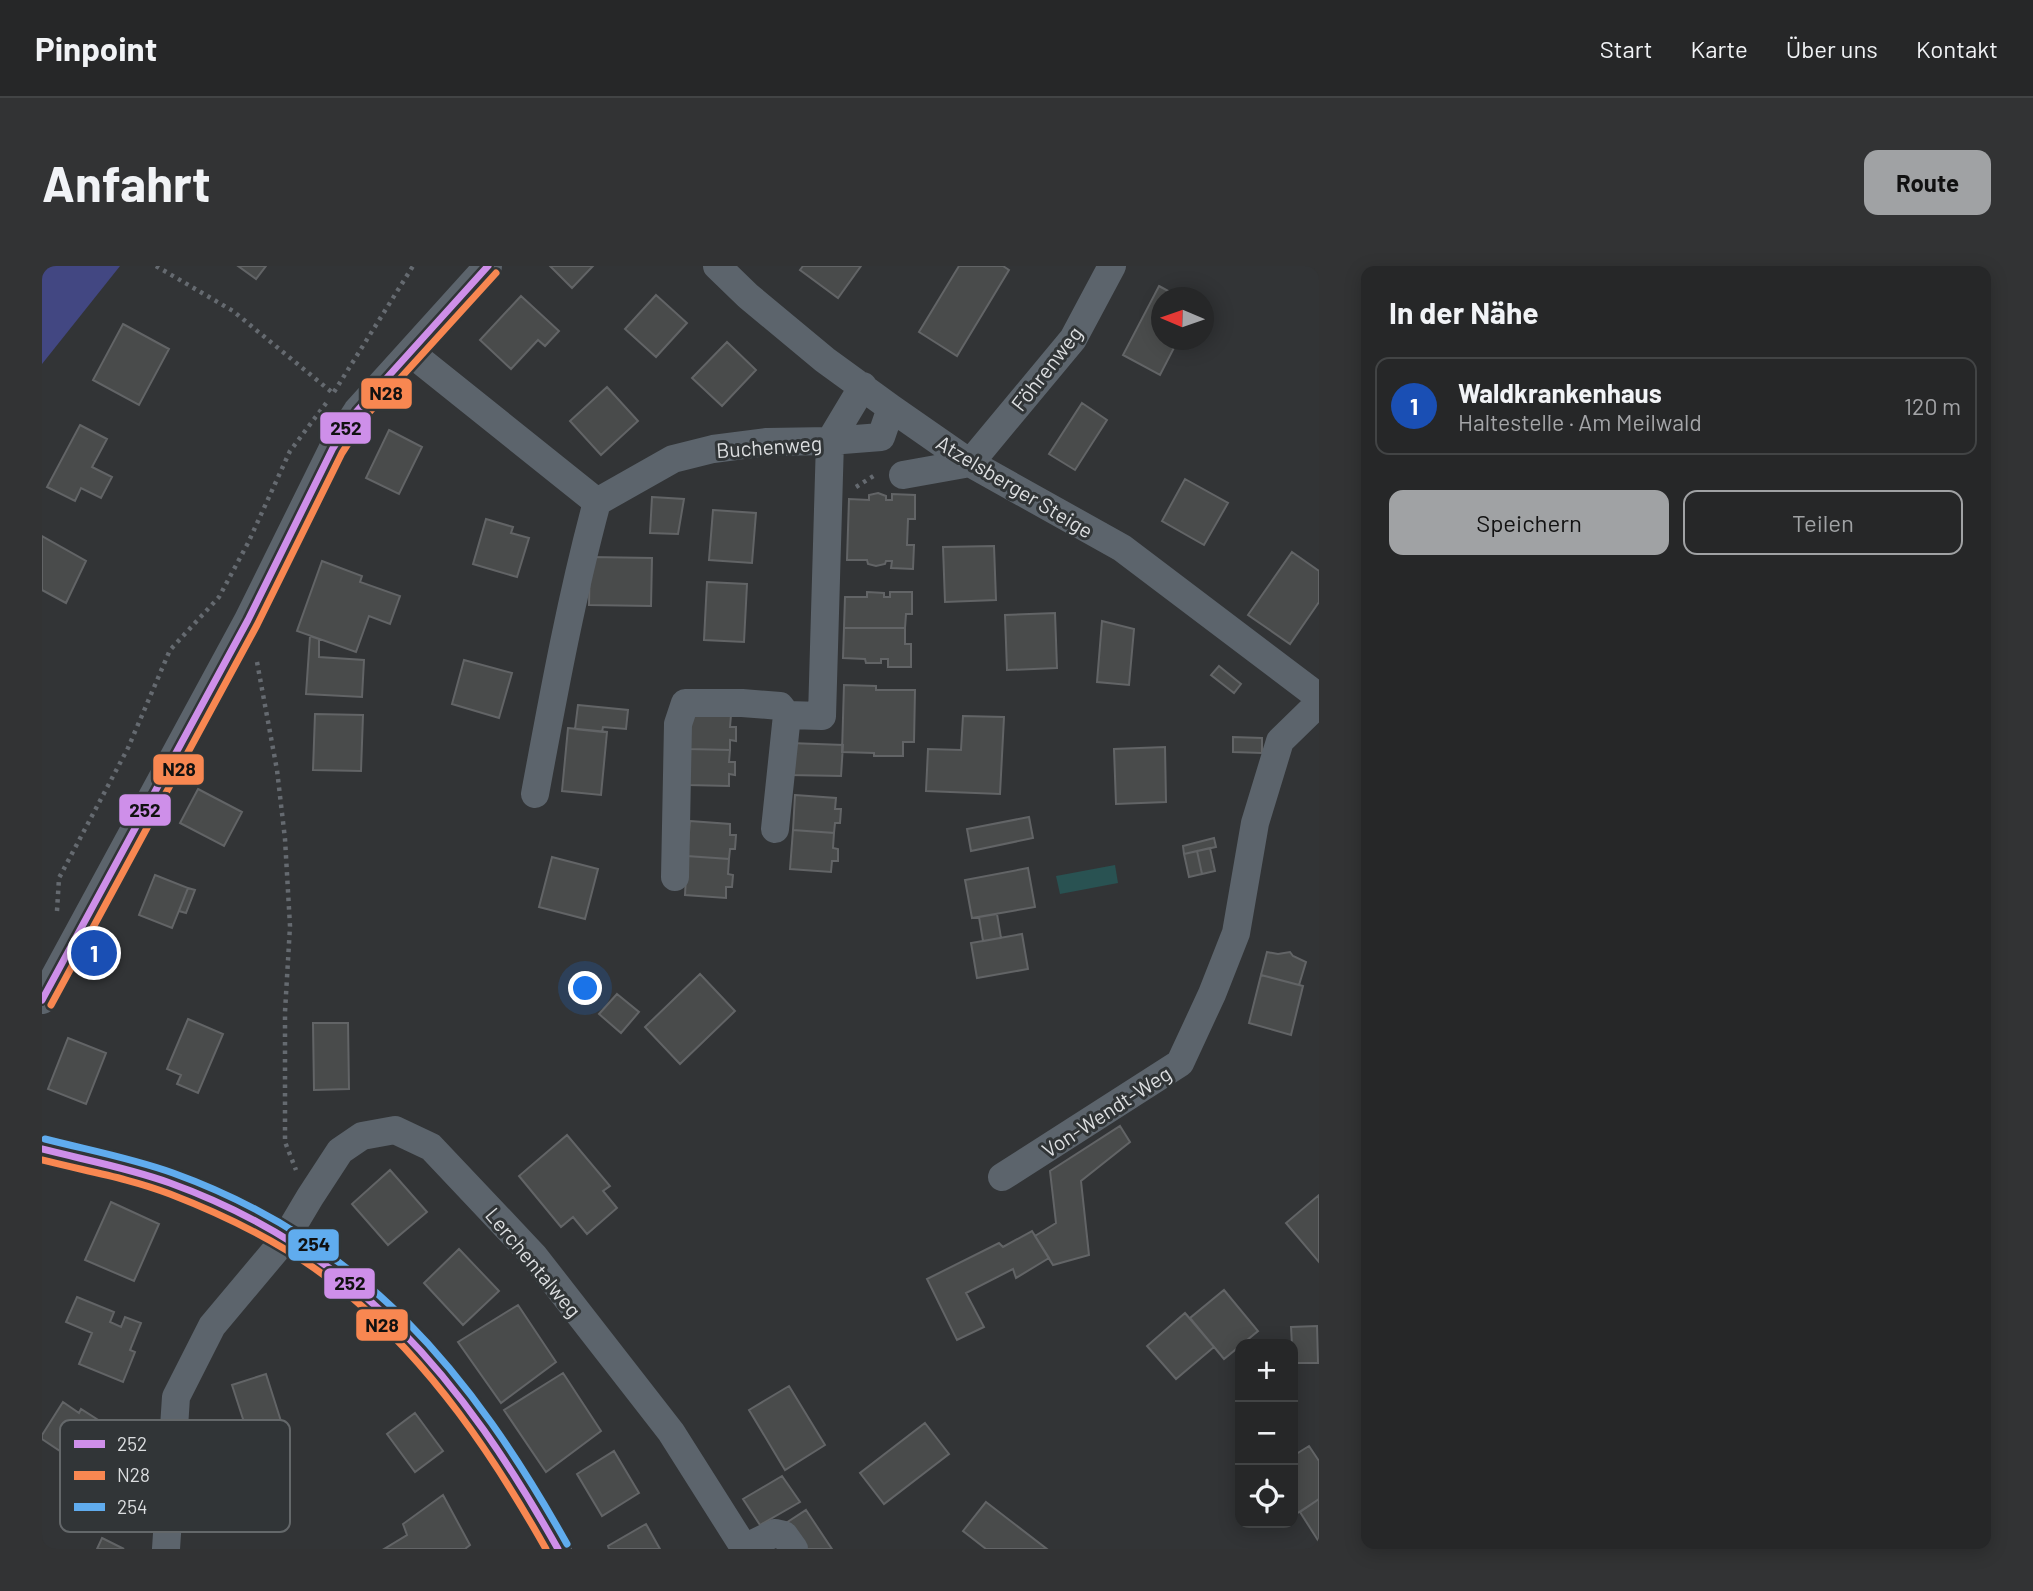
<!DOCTYPE html>
<html lang="de">
<head>
<meta charset="utf-8">
<style>
  body { margin:0; font-family:Barlow,sans-serif; background:#323334; color:#f1f3f6 }
  .controls { position:absolute; right:21px; bottom:21px; display:grid; overflow:hidden; border-radius:14px; box-shadow:0 4px 18px #0003 }
  .controls button { width:63px; height:63px; display:grid; place-items:center; padding:0; border:0; border-bottom:2px solid #424445; background:#262728; color:#f1f3f6; font:35px sans-serif }
  .compass { position:absolute; left:1109px; top:21px; width:63px; height:63px; border-radius:50%; background:#262728; box-shadow:0 4px 18px #0003; rotate:272deg }
  .you { position:absolute; left:544px; top:723px; width:24px; height:24px; margin:-18px; border:5px solid #fff; border-radius:50%; background:#1a73e8; box-shadow:0 0 0 10px #1a73e833 }
  .badge { display:grid; place-items:center; width:46px; height:46px; border-radius:50%; background:#a0a2a4; color:#fff; font-size:23px; font-weight:700 }
  .pin { position:absolute; translate:-50% -50%; border:4px solid #fff; box-shadow:0 2px 7px #0006 }
  .list { margin:0; padding:0; list-style:none }
  h2 { display:flex; justify-content:space-between; align-items:center; height:91px; margin:0; padding:0 28px; font-size:30px }
  h2 small { font-size:23px; font-weight:400; color:#a4a5a8 }
  .list li { display:grid; grid-template-columns:46px 1fr auto; gap:21px; align-items:center; box-sizing:border-box; height:98px; margin:0 14px 14px; padding:0 14px; border:2px solid #424445; border-radius:14px }
  .list b { display:block; font-size:26px; white-space:nowrap }
  .list p { margin:0; font-size:23px; white-space:nowrap; color:#a4a5a8 }
  .list em { font-size:23px; font-style:normal; color:#a4a5a8 }
  .actions { display:flex; gap:14px; padding:21px 28px }
  .actions a { flex:1; padding:16px 0; border:2px solid #a0a2a4; border-radius:14px; text-align:center; font-size:24px; color:#a0a2a4 }
  .actions .main { background:#a0a2a4; color:#111 }
  .icon { flex:none; width:38px; height:38px; fill:none; stroke:currentColor; stroke-width:2; stroke-linecap:round; stroke-linejoin:round }
  .map { position:relative; flex:none; width:1277px; height:1283px; overflow:hidden; border-radius:14px }
  header { display:flex; align-items:center; gap:42px; box-sizing:border-box; height:98px; padding:0 35px; background:#262728; border-bottom:2px solid #424445 }
  header strong { font-size:33px }
  nav { display:flex; gap:38px; margin-inline-start:auto; font-size:24px }
  .intro { display:flex; align-items:center; justify-content:space-between; box-sizing:border-box; height:168px; padding:0 42px }
  h1 { margin:0; font-size:49px }
  .button { padding:18px 32px; border-radius:14px; background:#a0a2a4; color:#111; font-size:24px; font-weight:700 }
  main { display:flex; gap:42px; padding:0 42px }
  aside { flex:1; background:#262728; border-radius:14px; box-shadow:0 4px 18px #0003 }
  .map>svg:first-child { display:block }
  .green { fill:#424782 }
  .water { fill:#295252 }
  .building { fill:#494b4b; stroke:#626466; stroke-width:2 }
  .lines { fill:none; stroke-linecap:round; stroke-linejoin:round }
  .path { stroke:#656a70; stroke-width:4.5; stroke-dasharray:3.5 5; stroke-linecap:butt }
  .minor { stroke:#5c646c; stroke-width:28 }
  .bus-1-casing { stroke:#313537; stroke-width:12 }
  .bus-2-casing { stroke:#313537; stroke-width:12 }
  .bus-3-casing { stroke:#313537; stroke-width:12 }
  .bus-1 { stroke:#ce8fe9; stroke-width:7 }
  .bus-2 { stroke:#f88751; stroke-width:7 }
  .bus-3 { stroke:#60acee; stroke-width:7 }
  .labels { text-anchor:middle; dominant-baseline:central; stroke-width:6; stroke-linejoin:round; paint-order:stroke }
  .street-label { font-size:21px; fill:#dcdee0; stroke:#313537 }
  .key { fill:#313537; stroke:#64686a; stroke-width:2 }
  .key-label { font-size:19px; fill:#dcdee0 }
  .line-badge { stroke:#313537; stroke-width:2.5 }
  .pale-badge-label { font-size:19px; text-anchor:middle; font-weight:bold; fill:#111 }
</style>
</head>
<body>
<header>
<strong>Pinpoint</strong>
<nav><a>Start</a><a>Karte</a><a>Über uns</a><a>Kontakt</a></nav>
</header>
<div class="intro"><h1>Anfahrt</h1><a class="button">Route</a></div>
<main>
<div class="map">
<svg width="1277" height="1283" viewBox="0 0 1277 1283">
  <rect width="100%" height="100%" fill="#323436"/>
  <path class="green" d="M0 0H78L0 98Z"/>
  <path class="water" d="M1073 599 1076 617 1018 628 1014 610Z"/>
  <path class="building" d="M196 0H224L214 13Z
    M508 0H551L530 22Z
    M761 0H819L796 32 758 4Z
    M917 0H961L967 4 915 90 877 66Z
    M1117 20 1139 32H1120V74H1136L1118 109 1081 89Z
    M614 29 645 57 614 91 583 63Z
    M479 30 517 65 503 80 496 74 469 103 438 74Z
    M81 58 127 83 97 139 51 114Z
    M685 76 714 104 680 140 650 112Z
    M565 121 596 155 559 189 528 155Z
    M1040 137 1065 154 1033 204 1007 188Z
    M38 159 65 173 50 201 70 211 59 232 39 222 33 235 5 221Z
    M347 164 380 181 357 228 324 212Z
    M1143 213 1186 237 1162 279 1120 255Z
    M836 227 844 230V234H850V228L873 229V253H866L865 279H872L871 303 849 302 850 295H844L843 298 834 300 826 298 825 294H805L807 233 827 234V229Z
    M610 231 642 233 636 268 608 267Z
    M671 244 714 247 710 297 667 294Z
    M444 253 471 261 469 267 487 272 475 311 431 298Z
    M0 270 44 295 24 337 0 324Z
    M952 280 954 334 903 336 901 281Z
    M1250 286 1277 305V336L1248 378 1206 349Z
    M548 291 610 292 609 340 547 339Z
    M280 295 320 310 318 316 358 330 348 358 327 350 314 386 255 365Z
    M665 316 705 318 702 376 662 374Z
    M825 326 842 327V331H848V326H870V348H864L863 362H802L803 331H825Z
    M1013 347 1015 402 965 404 963 349Z
    M1060 355 1092 363 1087 419 1055 416Z
    M802 362H863V378H869V401H846V393H839V397H824L823 393 801 392Z
    M268 370 277 373V391L322 394 320 431 264 428Z
    M422 394 470 407 457 452 410 438Z
    M1177 400 1199 418 1192 427 1169 409Z
    M802 419 834 420V424H873L872 476H861V490H832V487L800 486Z
    M536 439 586 444 584 463 561 461 560 466 533 463Z
    M273 448 321 449 319 505 271 504Z
    M648 448 689 449 688 461H694V475L688 474V484L647 483Z
    M921 450 962 451 958 528 884 525 886 483 919 484Z
    M526 462 565 466 559 529 520 525Z
    M1191 471 1220 472V487L1191 486Z
    M748 477 801 479 799 510 747 509Z
    M1123 481 1124 536 1074 538 1072 483Z
    M647 483 688 484 687 496H693V509L687 508V520L646 519Z
    M156 523 200 546 182 580 138 557Z
    M753 529 794 532 793 543H799L798 557H793L792 567 751 564Z
    M987 551 991 572 929 585 925 563Z
    M648 555 688 558V569H694L693 583H688L687 593 645 590Z
    M751 564 792 567 791 582 796 583V595H790L789 606 748 603Z
    M1172 572 1174 581 1142 588 1141 580Z
    M1168 582 1173 605 1160 608 1155 585Z
    M1155 585 1160 608 1147 611 1142 588Z
    M645 590 687 593 686 608 691 609 690 621H684V632L643 629Z
    M510 591 556 603 543 653 497 641Z
    M986 602 993 641 930 652 923 614Z
    M113 609 146 622 130 662 97 649Z
    M146 622 153 624 144 647 137 645Z
    M955 648 959 672 941 675 937 651Z
    M980 668 986 703 935 712 929 677Z
    M1225 686 1236 688 1248 686 1251 690 1264 696 1257 719 1219 709Z
    M658 708 693 745 638 798 603 761Z
    M1219 709 1261 720 1249 769 1207 757Z
    M575 728 597 746 579 767 557 748Z
    M146 753 181 768 156 827 135 818 139 809 125 803Z
    M271 757H306L307 823 272 824Z
    M26 772 64 787 44 838 6 823Z
    M1078 860 1088 876 1039 915 1047 989 1011 999 993 970 1014 957 1008 905Z
    M525 869 568 920 561 925 575 942 545 968 531 951 519 961 477 910Z
    M348 904 385 946 346 979 310 938Z
    M1277 929V996L1244 957Z
    M69 936 117 958 92 1015 43 994Z
    M990 965 1007 992 974 1012 971 1003 924 1027 942 1061 915 1074 885 1013 957 977 961 981Z
    M417 983 457 1025 421 1059 382 1017Z
    M1182 1024 1216 1065 1182 1093 1148 1052Z
    M35 1031 72 1046 68 1056 79 1061 83 1051 99 1057 88 1084 93 1086 81 1116 37 1098 50 1067 24 1056Z
    M476 1039 514 1096 459 1137 416 1076Z
    M1143 1047 1172 1081 1134 1113 1105 1080Z
    M1275 1060 1276 1097H1251L1249 1061Z
    M521 1107 559 1165 504 1206 462 1144Z
    M224 1108 245 1174 211 1184 190 1119Z
    M747 1120 783 1179 743 1204 707 1144Z
    M21 1136 37 1147 39 1143 61 1157 47 1179 38 1174 27 1191 0 1173V1169Z
    M373 1147 401 1185 373 1206 345 1168Z
    M883 1157 907 1188 842 1238 818 1207Z
    M1267 1180 1277 1195V1233L1251 1250V1190Z
    M572 1185 597 1227 560 1250 535 1208Z
    M740 1210 758 1236 718 1259 701 1233Z
    M401 1229 428 1279 423 1283H342L365 1269 361 1258Z
    M1277 1233V1276L1258 1246Z
    M944 1236 1005 1283H944L921 1265Z
    M764 1244 790 1283H762L744 1257Z
    M604 1258 618 1283H567L566 1280Z
    M60 1272 82 1283H55Z"/>
  <g class="lines">
    <path class="path" d="M114 0 191 45 292 128
      M292 126 371 0
      M814 221 833 209
      M215 396 235 504 243 573 248 660 243 746V876L254 904
      M15 645 17 612 86 482 128 384 177 331 206 277 248 185 285 136"/>
    <path class="minor" d="M675 0 706 30 783 94 849 142 928 197 1080 282 1277 431
      M369 87 555 236 631 193 671 183 725 176 788 175 839 171 849 142
      M861 209 928 197 1031 73 1070 0
      M493 528C511 431 529 332 555 236
      M733 563 745 449
      M633 611 636 458 643 437H700L738 440 745 449 780 450 788 175 821 120
      M0 734 206 354 291 182 315 145 446 0
      M0 883C49 896 101 904 148 925 202 948 268 983 313 1020 397 1091 464 1187 516 1283
      M960 911 1138 797 1170 728 1194 667 1213 557 1238 475 1277 437
      M702 1282 733 1267 742 1269 752 1283
      M124 1283 134 1131 170 1060 243 973 268 931 298 885 320 870 353 864 389 881 492 990 629 1166 703 1283"/>
    <g class="bus-1-casing">
      <path id="bus-1" d="M0 734 206 354 291 182 315 145 446 0
        M0 883C43 894 87 902 128 917 316 985 421 1114 516 1283"/>
    </g>
    <g class="bus-2-casing">
      <path id="bus-2" d="M9 739 215 359 300 187 323 151 454 7
        M0 894C43 905 87 912 128 928 190 952 256 985 307 1029 390 1099 451 1189 504 1283"/>
    </g>
    <g class="bus-3-casing">
      <path id="bus-3" d="M3 873C46 884 89 892 131 907 322 976 429 1107 525 1278"/>
    </g>
    <use href="#bus-1" class="bus-1"/>
    <use href="#bus-2" class="bus-2"/>
    <use href="#bus-3" class="bus-3"/>
  </g>
  <g class="labels">
    <g class="street-label">
      <text transform="translate(1004 102) rotate(-52)">Föhrenweg</text>
      <text transform="translate(727 180) rotate(-4)">Buchenweg</text>
      <text transform="translate(973 220) rotate(31)">Atzelsberger Steige</text>
      <text transform="translate(1064 845) rotate(-33)">Von-Wendt-Weg</text>
      <text transform="translate(492 996) rotate(50)">Lerchentalweg</text>
    </g>
  </g>
  <rect x="18" y="1154" width="230" height="112" rx="10" class="key"/>
  <rect x="32" y="1174" width="31" height="8" fill="#ce8fe9"/>
  <rect x="32" y="1205" width="31" height="9" fill="#f88751"/>
  <rect x="32" y="1237" width="31" height="8" fill="#60acee"/>
  <g class="key-label">
    <text x="75" y="1185">252</text>
    <text x="75" y="1216">N28</text>
    <text x="75" y="1248">254</text>
  </g>
  <g class="line-badge">
    <rect x="318" y="111" width="53" height="33" rx="7" fill="#f88751"/>
    <rect x="277" y="145" width="53" height="34" rx="7" fill="#ce8fe9"/>
    <rect x="110" y="487" width="53" height="33" rx="7" fill="#f88751"/>
    <rect x="76" y="527" width="54" height="34" rx="7" fill="#ce8fe9"/>
    <rect x="245" y="962" width="53" height="34" rx="7" fill="#60acee"/>
    <rect x="281" y="1001" width="53" height="33" rx="7" fill="#ce8fe9"/>
    <rect x="313" y="1042" width="54" height="34" rx="7" fill="#f88751"/>
  </g>
  <g class="pale-badge-label">
    <text x="344" y="134">N28</text>
    <text x="304" y="169">252</text>
    <text x="137" y="510">N28</text>
    <text x="103" y="551">252</text>
    <text x="272" y="985">254</text>
    <text x="308" y="1024">252</text>
    <text x="340" y="1066">N28</text>
  </g>
</svg>
<div class="controls">
<button>+</button>
<button>−</button>
<button><svg class="icon" aria-label="locate" viewBox="0 0 24 24"><circle cx="12" cy="12" r="6"/><path d="M12 2v4M12 18v4M2 12h4M18 12h4"/></svg></button>
</div>
<svg class="compass" viewBox="-18 -18 36 36"><path d="M0-13l5 13h-10z" fill="#e53935"/><path d="M0 13l5-13h-10z" fill="#a4a5a8"/></svg>
<div class="you"></div>
<div class="pin badge" style="left:52px;top:687px;background:#1a4fb4">1</div>
</div>
<aside>
<h2>In der Nähe<small></small></h2>
<ul class="list">
<li><span class="badge" style="background:#1a4fb4">1</span><div><b>Waldkrankenhaus</b><p>Haltestelle · Am Meilwald</p></div><em>120 m</em></li>
</ul>
<div class="actions"><a class="main">Speichern</a><a>Teilen</a></div>
</aside>
</main>
</body>
</html>
